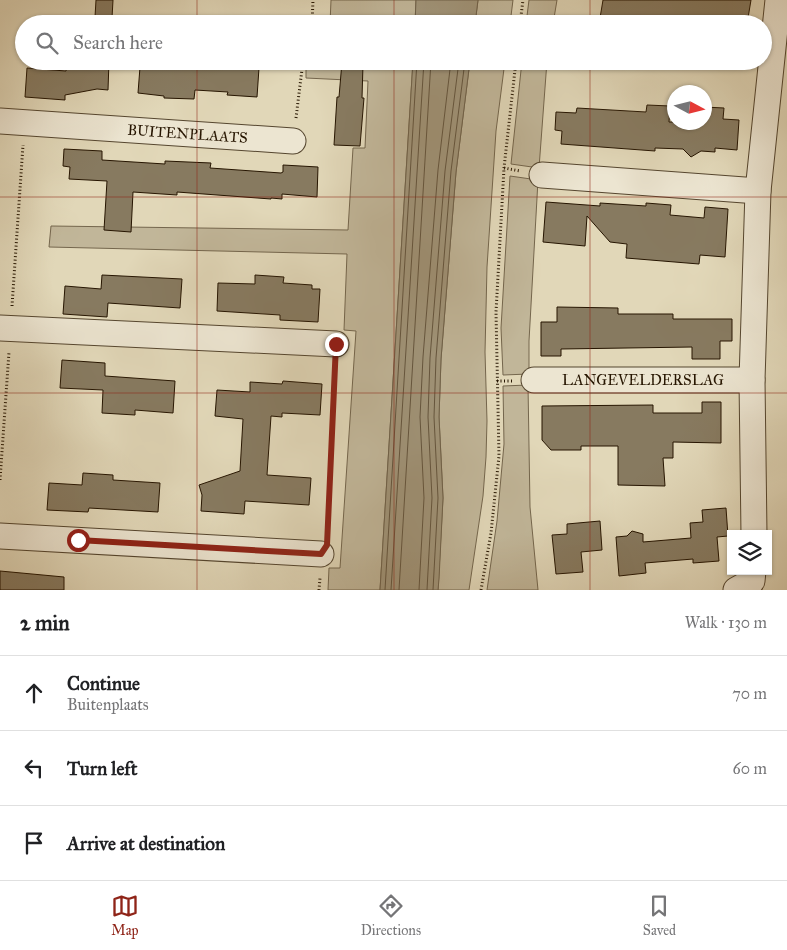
<!DOCTYPE html>
<html lang="en">
<head>
<meta charset="utf-8">
<style>
  body { margin:0; font-family:"IM FELL Great Primer",serif; background:#f6f6f6; color:#202124 }
  .controls { position:absolute; right:15px; bottom:15px; display:grid; overflow:hidden; border-radius:0px; box-shadow:0 1px 4px #0004 }
  .controls button { width:45px; height:45px; display:grid; place-items:center; padding:0; border:0; border-bottom:1px solid #e0e0e0; background:#fff; color:#202124; font:25px sans-serif }
  .compass { position:absolute; left:667px; top:85px; width:45px; height:45px; border-radius:50%; background:#fff; box-shadow:0 1px 4px #0004; rotate:97deg }
  .stop { position:absolute; width:15px; height:15px; margin:-11px; border:4px solid #8f2418; border-radius:50%; background:#fff }
  .stop.end { background:#8f2418; border-color:#fff; box-shadow:0 1px 5px #0008 }
  .list { margin:0; padding:0; list-style:none }
  h2 { display:flex; justify-content:space-between; align-items:center; height:65px; margin:0; padding:0 20px; font-size:21px }
  h2 small { font-size:16px; font-weight:400; color:#757577 }
  .list li { display:grid; grid-template-columns:32px 1fr auto; gap:15px; align-items:center; box-sizing:border-box; height:75px; padding:0 20px; border-top:1px solid #e0e0e0 }
  .list b { display:block; font-size:19px; white-space:nowrap }
  .list p { margin:0; font-size:16px; white-space:nowrap; color:#757577 }
  .list em { font-size:16px; font-style:normal; color:#757577 }
  .icon { flex:none; width:28px; height:28px; fill:none; stroke:currentColor; stroke-width:2; stroke-linecap:round; stroke-linejoin:round }
  .map { position:relative; flex:none; width:787px; height:590px; overflow:hidden }
  .search { position:absolute; background:#fff; box-shadow:0 1px 4px #0004; left:15px; right:15px; top:15px; height:55px; display:flex; align-items:center; gap:12px; box-sizing:border-box; padding:0 18px; border-radius:28px; color:#757577; font-size:19px }
  .sheet { height:290px; background:#fff }
  nav { display:flex; justify-content:space-around; align-items:center; box-sizing:border-box; height:70px; border-top:1px solid #e0e0e0; background:#fff; font-size:14px; color:#757577 }
  nav a { display:grid; justify-items:center; gap:2px }
  nav .on { color:#8f2418 }
  .map>svg:first-child { display:block }
  .green { fill:#c1b699; stroke:#74664d }
  .water { fill:#a1957a; stroke:#70624a }
  .lines { fill:none; stroke-linecap:round; stroke-linejoin:round }
  .shore { stroke:#64553e; stroke-width:1 }
  .building { fill:#877a60; stroke:#261501 }
  .minor-casing { stroke:#55462f; stroke-width:27 }
  .path { stroke:#261501; stroke-width:3; stroke-dasharray:1 2.5; stroke-linecap:butt }
  .minor { stroke:#ece5d1; stroke-width:25 }
  .route { stroke:#8f2418; stroke-width:6 }
  .grid { fill:none; stroke:#8f2418; stroke-width:1; stroke-opacity:0.55 }
  .labels { text-anchor:middle; dominant-baseline:central; stroke-width:4; stroke-linejoin:round; paint-order:stroke }
  .street-label { font-size:15px; fill:#261501; stroke:#ece5d1 }
</style>
</head>
<body>
<div class="map">
<svg width="787" height="590" viewBox="0 0 787 590">
  <rect width="100%" height="100%" fill="#e1d7b8"/>
  <filter id="stains"><feTurbulence type="fractalNoise" baseFrequency=".004" numOctaves="4"/><feColorMatrix values="0 0 0 0 .2 0 0 0 0 .09 0 0 0 0 .02 0 0 0 .5 -.17"/></filter>
  <radialGradient id="worn" r=".72"><stop offset=".6" stop-color="#630" stop-opacity="0"/><stop offset="1" stop-color="#630" stop-opacity=".3"/></radialGradient>
  <path class="green" d="M331 0H416L415 24H330Z
    M478 0H513L510 24H475Z
    M529 0H557L553 24H526Z
    M306 61H413L380 590H328L329 568H340L356 331 344 330 347 254 49 247 51 226 348 230 353 148H365L368 81 306 78Z
    M470 61H505L496 131 487 267 485 352 487 421 486 457 483 496 469 590H438L443 498 439 417 441 359 456 172Z
    M522 61H547L539 168 511 164Z
    M510 176 538 180 529 341V374L503 375 501 328Z
    M528 385 530 507 538 590H487L497 521 504 444 503 386Z"/>
  <path class="water" d="M416 0H478L475 24H415Z
    M413 61H470L456 172 441 359 439 417 443 498 439 579 438 590H380Z"/>
  <g class="lines">
    <path class="shore" d="M385 590 417 61
      M391 590 424 61
      M399 590 431 61
      M419 590 424 498 420 417 423 357 438 170 451 61
      M427 590 432 498 428 417 430 358 445 171 459 61
      M433 590 438 498 434 417 436 358 451 171 465 61"/>
  </g>
  <path class="building" d="M96 0H113L112 18 95 17Z
    M603 0H751L747 24H718L684 18 683 24H599Z
    M67 61H109L108 90 97 89 65 95V100L25 97 27 68 66 71Z
    M196 61H213V63L259 68 257 97 227 95 228 92 195 90 194 99 164 98V96L138 93 140 67 195 69Z
    M342 62 363 64 362 98H364L360 146 334 145 337 97H339Z
    M647 105 670 106 669 122H704V107L724 108 723 119 739 120 737 150 715 148V152L701 151 691 157 683 149 655 148V151L561 144 562 131 555 130 556 112 576 113 577 108 646 112Z
    M64 149 102 151V160L165 164V161L211 163 210 168 281 173 283 172V165L318 167 317 197 282 194V199L271 198V199L177 192V195L133 192 131 232 104 230 107 181 69 179 70 167 63 166Z
    M546 202 600 206V203L646 206V203L671 205 670 215 704 218 705 207 728 209 725 257 700 255 699 264 626 258 627 244 610 242 587 216 585 246 543 242Z
    M102 275 182 279 180 308 108 303 107 317 63 314 65 286 101 289Z
    M255 275 284 277 283 283 312 285V289H320L318 322 280 320V315L217 311 218 283 255 284Z
    M557 307 618 308V314H673V319H732V341H720V359H692V347L561 349V356H541V322H557Z
    M62 360 105 363V376L175 381 173 413 135 410V415L102 413 103 390 60 388Z
    M283 381 322 384 320 415 282 413V417L271 416 267 475 311 478 309 505 245 501 244 514 201 511 202 495 199 485 240 471 243 419 215 416 217 390 250 392V382L282 384Z
    M702 402H721V443L673 442V458H663L665 486 618 485V446H581V450H551L542 440V406L653 405V413H702Z
    M83 473 113 475V480L160 483 158 512 89 508 88 512 47 510 49 483 82 485Z
    M726 508 728 536 717 537 719 561 693 563V559L645 563 646 573 619 576 616 537 627 536 632 531 643 534V542L691 538 690 523 703 522 702 510Z
    M600 521 602 550 581 552 583 572 556 574 552 535 567 534V524Z
    M0 571 64 577V590H0Z"/>
  <g class="lines">
    <g class="minor-casing">
      <g id="minor">
        <path id="s1" d="M0 121 293 141"/>
        <path d="M542 175 758 191"/>
        <path d="M0 328 336 344"/>
        <path id="s2" d="M534 380H752"/>
        <path d="M754 534 752 380 758 191 778 0"/>
        <path d="M0 536 321 554"/>
        <path d="M736 590 752 581 753 571"/>
      </g>
    </g>
    <path class="path" d="M312 24 313 0
      M520 24 523 0
      M296 118 303 61
      M504 168 520 171
      M12 306 23 145
      M497 381H512
      M0 480 9 352
      M327 533 335 367
      M319 590 320 578
      M481 590 491 533 499 456 496 312 504 168 516 61"/>
    <use href="#minor" class="minor"/>
  </g>
  <g class="lines">
    <path class="route" d="M78 540 321 554 327 545 336 344"/>
  </g>
  <path class="grid" d="M197 0V24M394 0V24M590 0V24M197 61V590M394 61V590M590 61V590M0 197H787M0 393H787"/>
  <g class="labels">
    <g class="street-label">
      <text stroke="none"><textPath href="#s1" startOffset="188">BUITENPLAATS</textPath></text>
      <text stroke="none"><textPath href="#s2" startOffset="109">LANGEVELDERSLAG</textPath></text>
    </g>
  </g>
  <rect width="100%" height="100%" filter="url(#stains)"/>
  <rect width="100%" height="100%" fill="url(#worn)"/>
</svg>
<div class="controls">
<button><svg class="icon" aria-label="layers" viewBox="0 0 24 24"><path d="M12 4l9 5-9 5-9-5zM3 14l9 5 9-5"/></svg></button>
</div>
<svg class="compass" viewBox="-18 -18 36 36"><path d="M0-13l5 13h-10z" fill="#e53935"/><path d="M0 13l5-13h-10z" fill="#757577"/></svg>
<div class="stop" style="left:78px;top:540px"></div>
<div class="stop end" style="left:336px;top:344px"></div>
<div class="search"><svg class="icon" aria-label="search" viewBox="0 0 24 24"><circle cx="10" cy="10" r="6"/><path d="M15 15l6 6"/></svg>Search here</div>
</div>
<section class="sheet">
<h2>2 min<small>Walk · 130 m</small></h2>
<ul class="list">
<li><svg class="icon" aria-label="ahead" viewBox="0 0 24 24"><path d="M12 20V5M6 11l6-6 6 6"/></svg><div><b>Continue</b><p>Buitenplaats</p></div><em>70 m</em></li>
<li><svg class="icon" aria-label="left" viewBox="0 0 24 24"><path d="M17 20v-9H6M10 6l-5 5 5 5"/></svg><div><b>Turn left</b></div><em>60 m</em></li>
<li><svg class="icon" aria-label="arrive" viewBox="0 0 24 24"><path d="M6 21V4h12l-3 4 3 4H6"/></svg><div><b>Arrive at destination</b></div></li>
</ul>
</section>
<nav>
<a class="on"><svg class="icon" aria-label="map" viewBox="0 0 24 24"><path d="M3 6l6-2 6 2 6-2v14l-6 2-6-2-6 2zM9 4v14M15 6v14"/></svg>Map</a>
<a><svg class="icon" aria-label="directions" viewBox="0 0 24 24"><path d="M12 3l9 9-9 9-9-9zM9 14v-3h6M13 9l2 2-2 2"/></svg>Directions</a>
<a><svg class="icon" aria-label="saved" viewBox="0 0 24 24"><path d="M7 4h10v16l-5-4-5 4z"/></svg>Saved</a>
</nav>
</body>
</html>
